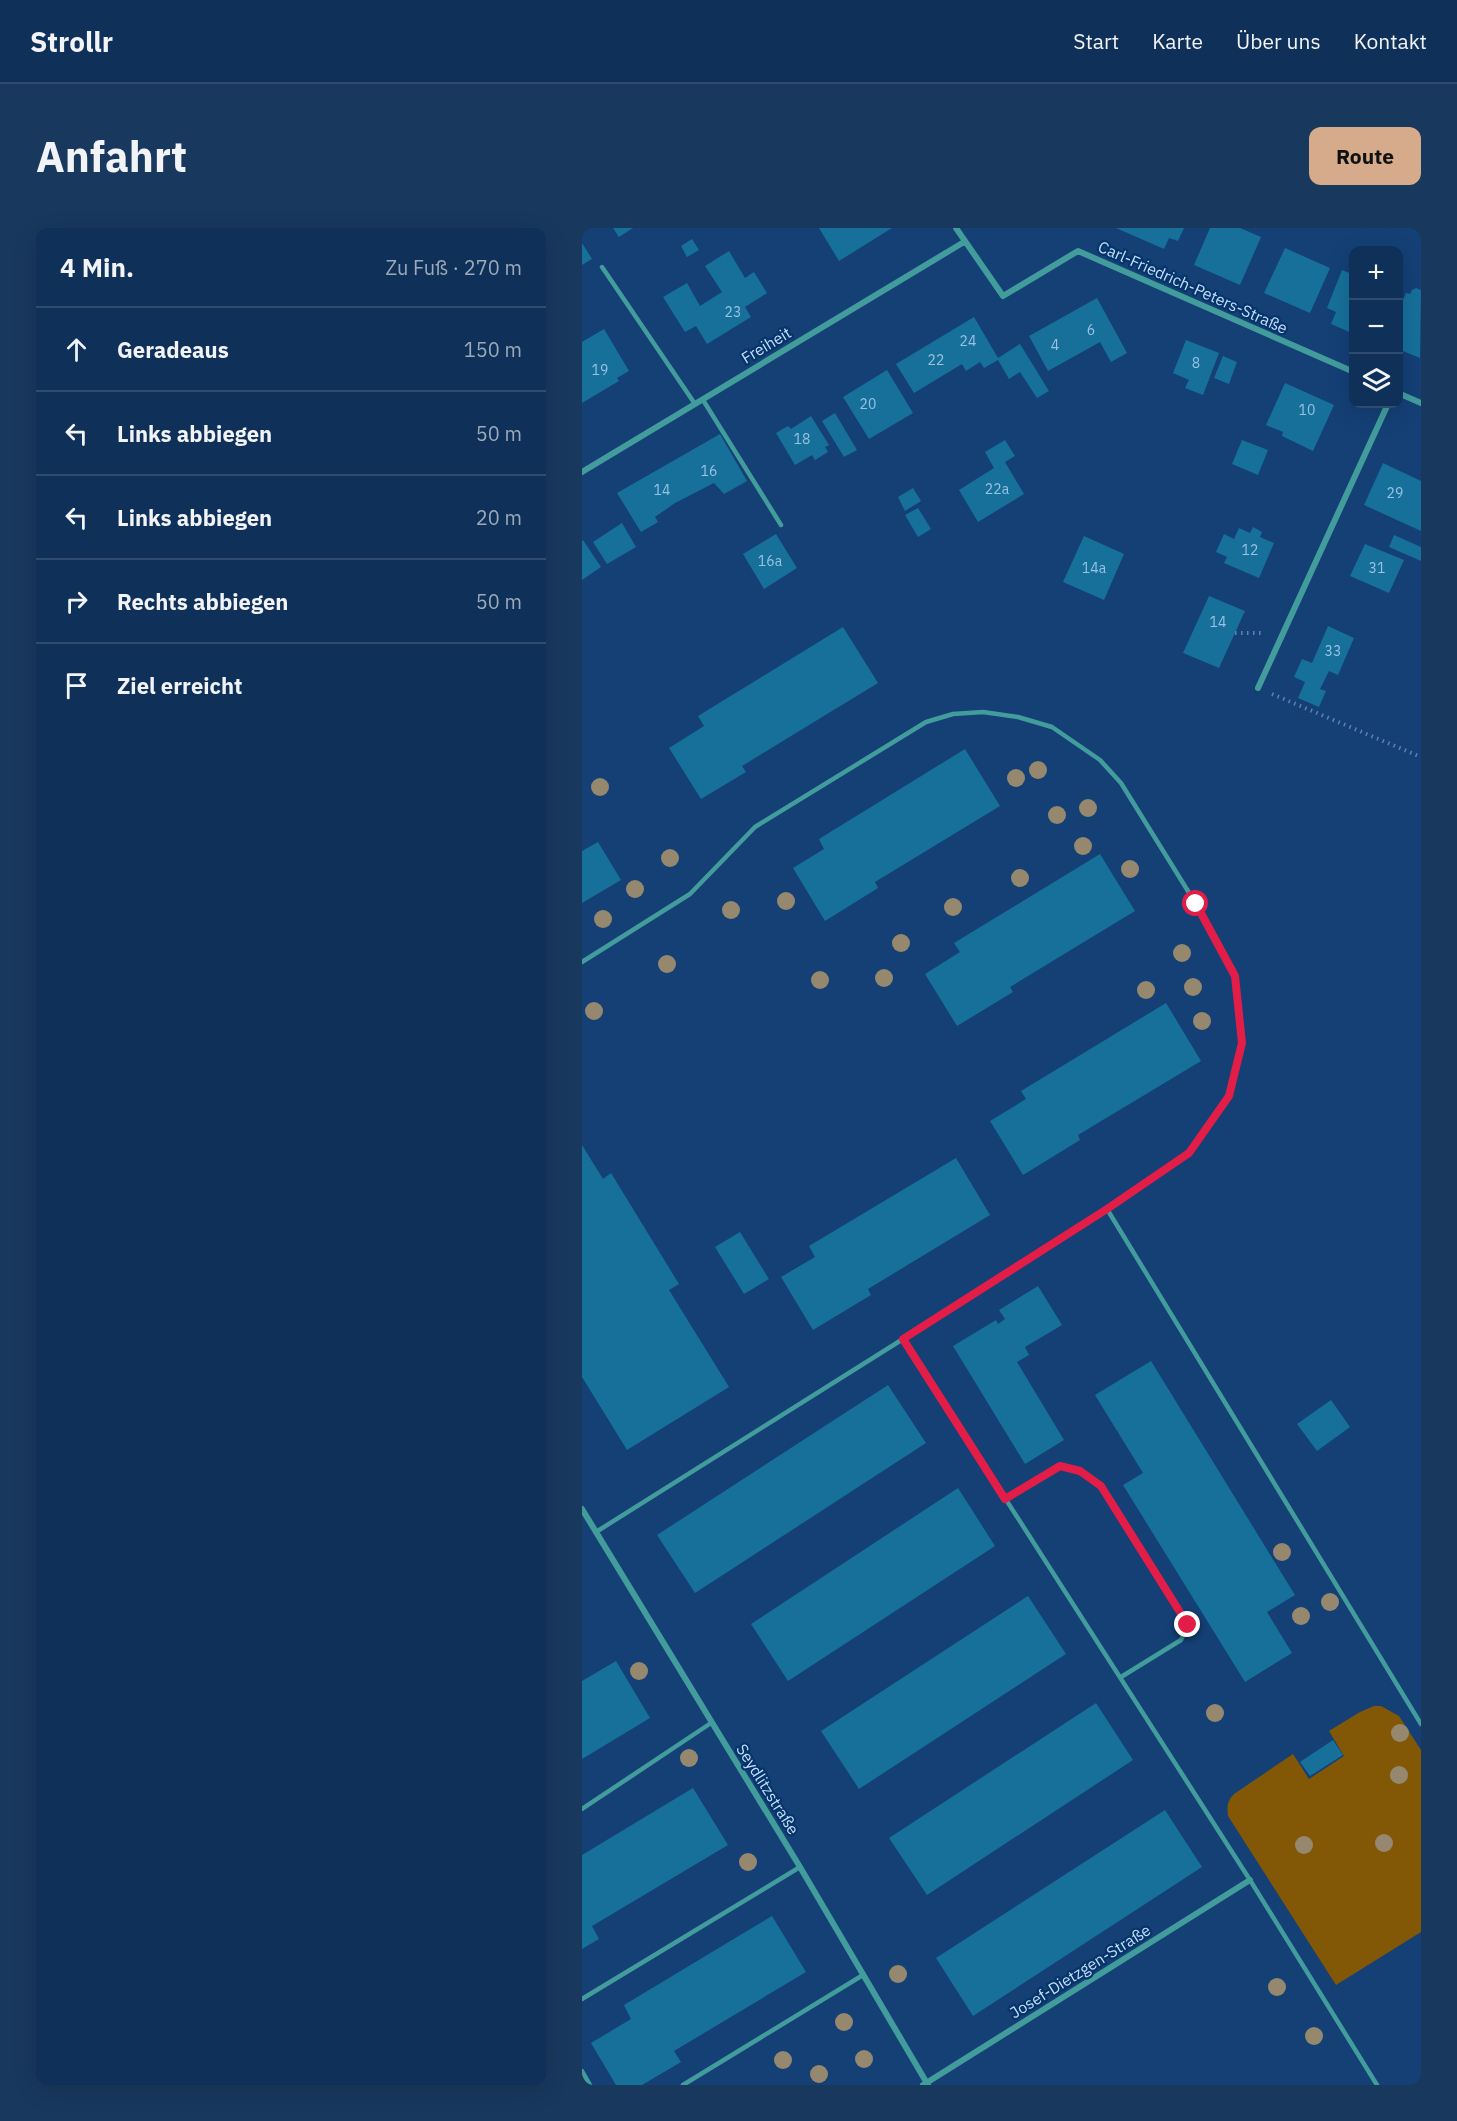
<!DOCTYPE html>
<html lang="de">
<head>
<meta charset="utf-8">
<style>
  body { margin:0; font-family:"IBM Plex Sans",sans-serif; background:#18385e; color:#f1f3f6 }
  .controls { position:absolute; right:18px; top:18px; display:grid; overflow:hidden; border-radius:12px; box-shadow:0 6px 24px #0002 }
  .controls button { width:54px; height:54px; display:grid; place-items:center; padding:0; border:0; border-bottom:2px solid #2f4b6e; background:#0f3058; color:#f1f3f6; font:30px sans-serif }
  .stop { position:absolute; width:18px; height:18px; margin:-14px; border:4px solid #e11d48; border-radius:50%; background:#fff }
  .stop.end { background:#e11d48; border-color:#fff; box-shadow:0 2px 6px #0008 }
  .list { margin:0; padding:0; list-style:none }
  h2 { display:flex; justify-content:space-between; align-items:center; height:78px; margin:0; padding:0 24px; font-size:26px }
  h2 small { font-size:20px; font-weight:400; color:#9ba9ba }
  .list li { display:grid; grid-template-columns:39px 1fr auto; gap:18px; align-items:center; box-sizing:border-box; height:84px; padding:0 24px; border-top:2px solid #2f4b6e }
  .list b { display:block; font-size:22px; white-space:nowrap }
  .list em { font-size:20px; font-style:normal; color:#9ba9ba }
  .icon { flex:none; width:33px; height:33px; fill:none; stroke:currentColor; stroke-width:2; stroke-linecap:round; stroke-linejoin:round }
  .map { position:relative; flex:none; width:839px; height:1857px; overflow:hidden; border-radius:12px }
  header { display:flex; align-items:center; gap:36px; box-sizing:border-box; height:84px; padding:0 30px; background:#0f3058; border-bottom:2px solid #2f4b6e }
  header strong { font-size:28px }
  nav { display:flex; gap:33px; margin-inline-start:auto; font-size:21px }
  .intro { display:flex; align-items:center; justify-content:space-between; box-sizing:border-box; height:144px; padding:0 36px }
  h1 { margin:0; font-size:42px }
  .button { padding:15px 27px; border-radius:12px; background:#d6ab8b; color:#111; font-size:21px; font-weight:700 }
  main { display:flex; gap:36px; padding:0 36px }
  aside { flex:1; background:#0f3058; border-radius:12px; box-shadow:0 6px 24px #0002 }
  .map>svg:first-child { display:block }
  .green { fill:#825806 }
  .building { fill:#16709a }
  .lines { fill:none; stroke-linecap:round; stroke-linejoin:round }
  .path { stroke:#5e81af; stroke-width:4; stroke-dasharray:1.5 4.5; stroke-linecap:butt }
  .service { stroke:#429c9c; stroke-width:4.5 }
  .minor { stroke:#429c9c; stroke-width:6 }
  .tree { fill:#95886f }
  .route { stroke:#e11d48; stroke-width:8 }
  .labels { text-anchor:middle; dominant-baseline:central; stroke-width:4.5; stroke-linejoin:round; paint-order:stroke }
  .number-label { font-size:14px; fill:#99c2e5 }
  .street-label { font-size:16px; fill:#c5ddfe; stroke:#06356a }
</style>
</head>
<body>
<header>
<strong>Strollr</strong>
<nav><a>Start</a><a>Karte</a><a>Über uns</a><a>Kontakt</a></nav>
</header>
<div class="intro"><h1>Anfahrt</h1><a class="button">Route</a></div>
<main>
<aside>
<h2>4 Min.<small>Zu Fuß · 270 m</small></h2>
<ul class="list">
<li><svg class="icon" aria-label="ahead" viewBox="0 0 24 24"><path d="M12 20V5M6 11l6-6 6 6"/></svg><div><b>Geradeaus</b></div><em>150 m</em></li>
<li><svg class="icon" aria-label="left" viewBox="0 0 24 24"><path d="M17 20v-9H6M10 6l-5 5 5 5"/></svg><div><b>Links abbiegen</b></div><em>50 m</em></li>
<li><svg class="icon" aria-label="left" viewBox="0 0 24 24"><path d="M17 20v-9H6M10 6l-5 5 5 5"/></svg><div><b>Links abbiegen</b></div><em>20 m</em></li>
<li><svg class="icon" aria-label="right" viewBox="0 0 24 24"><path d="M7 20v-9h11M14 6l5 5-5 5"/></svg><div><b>Rechts abbiegen</b></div><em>50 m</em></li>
<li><svg class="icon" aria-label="arrive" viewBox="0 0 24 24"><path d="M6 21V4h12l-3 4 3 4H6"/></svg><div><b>Ziel erreicht</b></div></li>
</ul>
</aside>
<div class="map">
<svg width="839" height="1857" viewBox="0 0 839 1857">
  <rect width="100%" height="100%" fill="#144076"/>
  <path class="green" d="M792 1478H799L817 1488 839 1522V1704L754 1757 646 1588C645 1579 645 1573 652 1566L711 1526 727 1551 762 1528 747 1503 778 1484Z"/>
  <path class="building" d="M31 0H51L37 9Z
    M237 0H310L257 33Z
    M534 0H602L596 13 587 10 582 21Z
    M628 0H658L679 9 658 57 612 37Z
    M110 11 117 22 105 29 99 18Z
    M0 15 10 31 0 37Z
    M703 20 748 40 728 85 682 65Z
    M147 23 163 50 172 44 185 65 163 79 169 89 125 116 114 98 103 104 81 69 105 55 118 78 140 64 123 38Z
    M760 42 772 47V106L749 96 754 84 745 80Z
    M834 60 839 62 838 130 816 121V84L824 65 828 66 830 62Z
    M515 70 545 125 529 134 518 114 466 143 447 108Z
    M392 89 416 130 438 116 467 163 455 170 438 144 427 151 416 132 402 140 398 134 384 143 380 136 332 165 314 136Z
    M22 101 47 143 35 150 37 153 0 175V114Z
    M604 112 637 125 621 167 603 160 607 152 591 145Z
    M641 128 655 134 647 156 632 150Z
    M305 142 331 185 287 211 261 169Z
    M703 155 752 177 731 223 700 208 701 204 684 197Z
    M253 185 275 222 262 229 240 193Z
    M229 188 247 217 243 219 246 224 233 232 230 227 213 237 194 205 206 198 209 201Z
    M138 206 165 253 142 266 132 255 93 275 73 289 76 294 59 304 35 265Z
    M423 212 433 228 423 234 442 266 396 294 377 262 412 240 403 224Z
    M660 212 686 222 676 247 650 236Z
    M801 235 839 253V303L782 277Z
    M331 260 339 273 323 283 316 269Z
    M336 280 349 301 336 309 323 287Z
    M40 295 54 319 25 336 11 314Z
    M671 299 680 304 678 309 692 315 677 350 642 335 645 329 634 324 642 306 652 311 657 300 668 305Z
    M194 306 215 340 182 361 161 326Z
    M812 307 839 319V333L807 319Z
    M502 308 542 326 522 372 481 354Z
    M1 312 19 339 0 352V313Z
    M783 316 822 332 807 365 768 348Z
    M627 368 663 383 637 440 601 425Z
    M746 398 772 410 756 447 747 443 738 461 744 463 737 479 716 470 723 454 712 449 720 431 730 435Z
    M261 399 296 455 160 538 164 544 119 571 87 520 122 498 116 488Z
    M383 521 418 578 293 654 296 660 243 693 211 640 242 621 237 611Z
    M16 614 39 652 0 675V623Z
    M518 626 553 683 428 759 431 764 375 798 343 746 378 724 372 715Z
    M584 775 619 833 496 907 498 912 441 947 408 893 444 871 439 863Z
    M0 917 21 951 29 945 97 1056 87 1062 147 1159 45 1222 0 1149Z
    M374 930 408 987 286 1061 289 1067 231 1102 199 1049 233 1029 227 1018Z
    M158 1004 187 1051 162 1066 133 1019Z
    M456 1058 480 1097 443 1119 447 1127 435 1134 482 1212 443 1236 371 1118 414 1092 416 1096 423 1091 417 1082Z
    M569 1133 713 1367 685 1384 710 1425 663 1454 541 1257 561 1245 513 1167Z
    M306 1157 344 1215 113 1365 75 1307Z
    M749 1172 768 1199 735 1223 715 1196Z
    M376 1260 413 1318 206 1453 169 1396Z
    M446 1368 484 1426 277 1561 239 1503Z
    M34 1433 68 1490 0 1531V1453Z
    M514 1475 551 1532 345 1667 307 1610Z
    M751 1512 761 1527 728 1548 718 1534Z
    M111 1560 146 1617 10 1698 17 1711 0 1721V1627Z
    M583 1582 620 1639 391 1788 354 1730Z
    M190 1688 224 1744 92 1823 99 1834 60 1857H34L9 1815 49 1791 42 1777Z"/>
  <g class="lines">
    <path class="path" d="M653 405H682
      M690 466 839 529"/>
    <path class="service" d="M20 39 113 176
      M121 172 199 297
      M0 734 108 666 173 599 344 494 371 486 401 484 436 489 470 499 518 532 539 555 614 676 653 748 660 815 647 868 607 925 525 981 321 1111 668 1652 795 1857
      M525 981 839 1496
      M423 1271 478 1238 498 1243 519 1258 606 1397 599 1412 539 1449
      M14 1304 321 1111
      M0 1581 129 1495
      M0 1771 218 1639
      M0 1843 8 1857
      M101 1857 281 1747"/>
    <path class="minor" d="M374 0 421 68 496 23 772 144
      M816 165 839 175
      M0 244 382 14
      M676 460 806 176
      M0 1281 218 1639 346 1857
      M341 1857 668 1652"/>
  </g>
  <g class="tree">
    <circle cx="456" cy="542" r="9"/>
    <circle cx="434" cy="550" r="9"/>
    <circle cx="18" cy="559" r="9"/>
    <circle cx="506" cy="580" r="9"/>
    <circle cx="475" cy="587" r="9"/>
    <circle cx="501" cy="618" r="9"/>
    <circle cx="88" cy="630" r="9"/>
    <circle cx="548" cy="641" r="9"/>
    <circle cx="438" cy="650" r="9"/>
    <circle cx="53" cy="661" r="9"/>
    <circle cx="204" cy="673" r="9"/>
    <circle cx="371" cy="679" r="9"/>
    <circle cx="149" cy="682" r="9"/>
    <circle cx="21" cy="691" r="9"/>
    <circle cx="319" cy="715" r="9"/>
    <circle cx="600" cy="725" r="9"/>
    <circle cx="85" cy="736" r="9"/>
    <circle cx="302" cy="750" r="9"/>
    <circle cx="238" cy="752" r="9"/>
    <circle cx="611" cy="759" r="9"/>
    <circle cx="564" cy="762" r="9"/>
    <circle cx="12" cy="783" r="9"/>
    <circle cx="620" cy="793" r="9"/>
    <circle cx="700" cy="1324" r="9"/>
    <circle cx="748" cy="1374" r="9"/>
    <circle cx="719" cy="1388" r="9"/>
    <circle cx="57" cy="1443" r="9"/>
    <circle cx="633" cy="1485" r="9"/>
    <circle cx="818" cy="1505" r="9"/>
    <circle cx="107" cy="1530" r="9"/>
    <circle cx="817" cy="1547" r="9"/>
    <circle cx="802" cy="1615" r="9"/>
    <circle cx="722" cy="1617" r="9"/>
    <circle cx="166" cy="1634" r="9"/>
    <circle cx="316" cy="1746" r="9"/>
    <circle cx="695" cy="1759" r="9"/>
    <circle cx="262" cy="1794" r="9"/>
    <circle cx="732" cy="1808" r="9"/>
    <circle cx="282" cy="1831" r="9"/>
    <circle cx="201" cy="1832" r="9"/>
    <circle cx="237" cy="1846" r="9"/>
  </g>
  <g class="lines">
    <path class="route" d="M606 1397 519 1258 498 1243 478 1238 423 1271 321 1111 525 981 607 925 647 868 660 815 653 748 614 676"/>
  </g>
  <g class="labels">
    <g class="number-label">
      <text x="151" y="84">23</text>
      <text x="509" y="102">6</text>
      <text x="386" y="113">24</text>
      <text x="473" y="117">4</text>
      <text x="354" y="132">22</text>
      <text x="614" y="135">8</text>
      <text x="18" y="142">19</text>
      <text x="286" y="176">20</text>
      <text x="725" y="182">10</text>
      <text x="220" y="211">18</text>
      <text x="127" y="243">16</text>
      <text x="415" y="261">22a</text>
      <text x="80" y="262">14</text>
      <text x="813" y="265">29</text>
      <text x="668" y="322">12</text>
      <text x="188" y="333">16a</text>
      <text x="512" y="340">14a</text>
      <text x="795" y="340">31</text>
      <text x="636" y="394">14</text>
      <text x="751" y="423">33</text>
    </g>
    <g class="street-label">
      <text transform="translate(611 59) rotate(24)">Carl-Friedrich-Peters-Straße</text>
      <text transform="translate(184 117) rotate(-31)">Freiheit</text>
      <text transform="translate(186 1561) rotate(58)">Seydlitzstraße</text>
      <text transform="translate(498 1743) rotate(-32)">Josef-Dietzgen-Straße</text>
    </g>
  </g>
</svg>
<div class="controls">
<button>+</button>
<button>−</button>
<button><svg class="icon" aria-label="layers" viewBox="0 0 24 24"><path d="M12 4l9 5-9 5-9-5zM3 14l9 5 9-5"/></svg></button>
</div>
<div class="stop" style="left:614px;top:676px"></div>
<div class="stop end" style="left:606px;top:1397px"></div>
</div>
</main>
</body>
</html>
